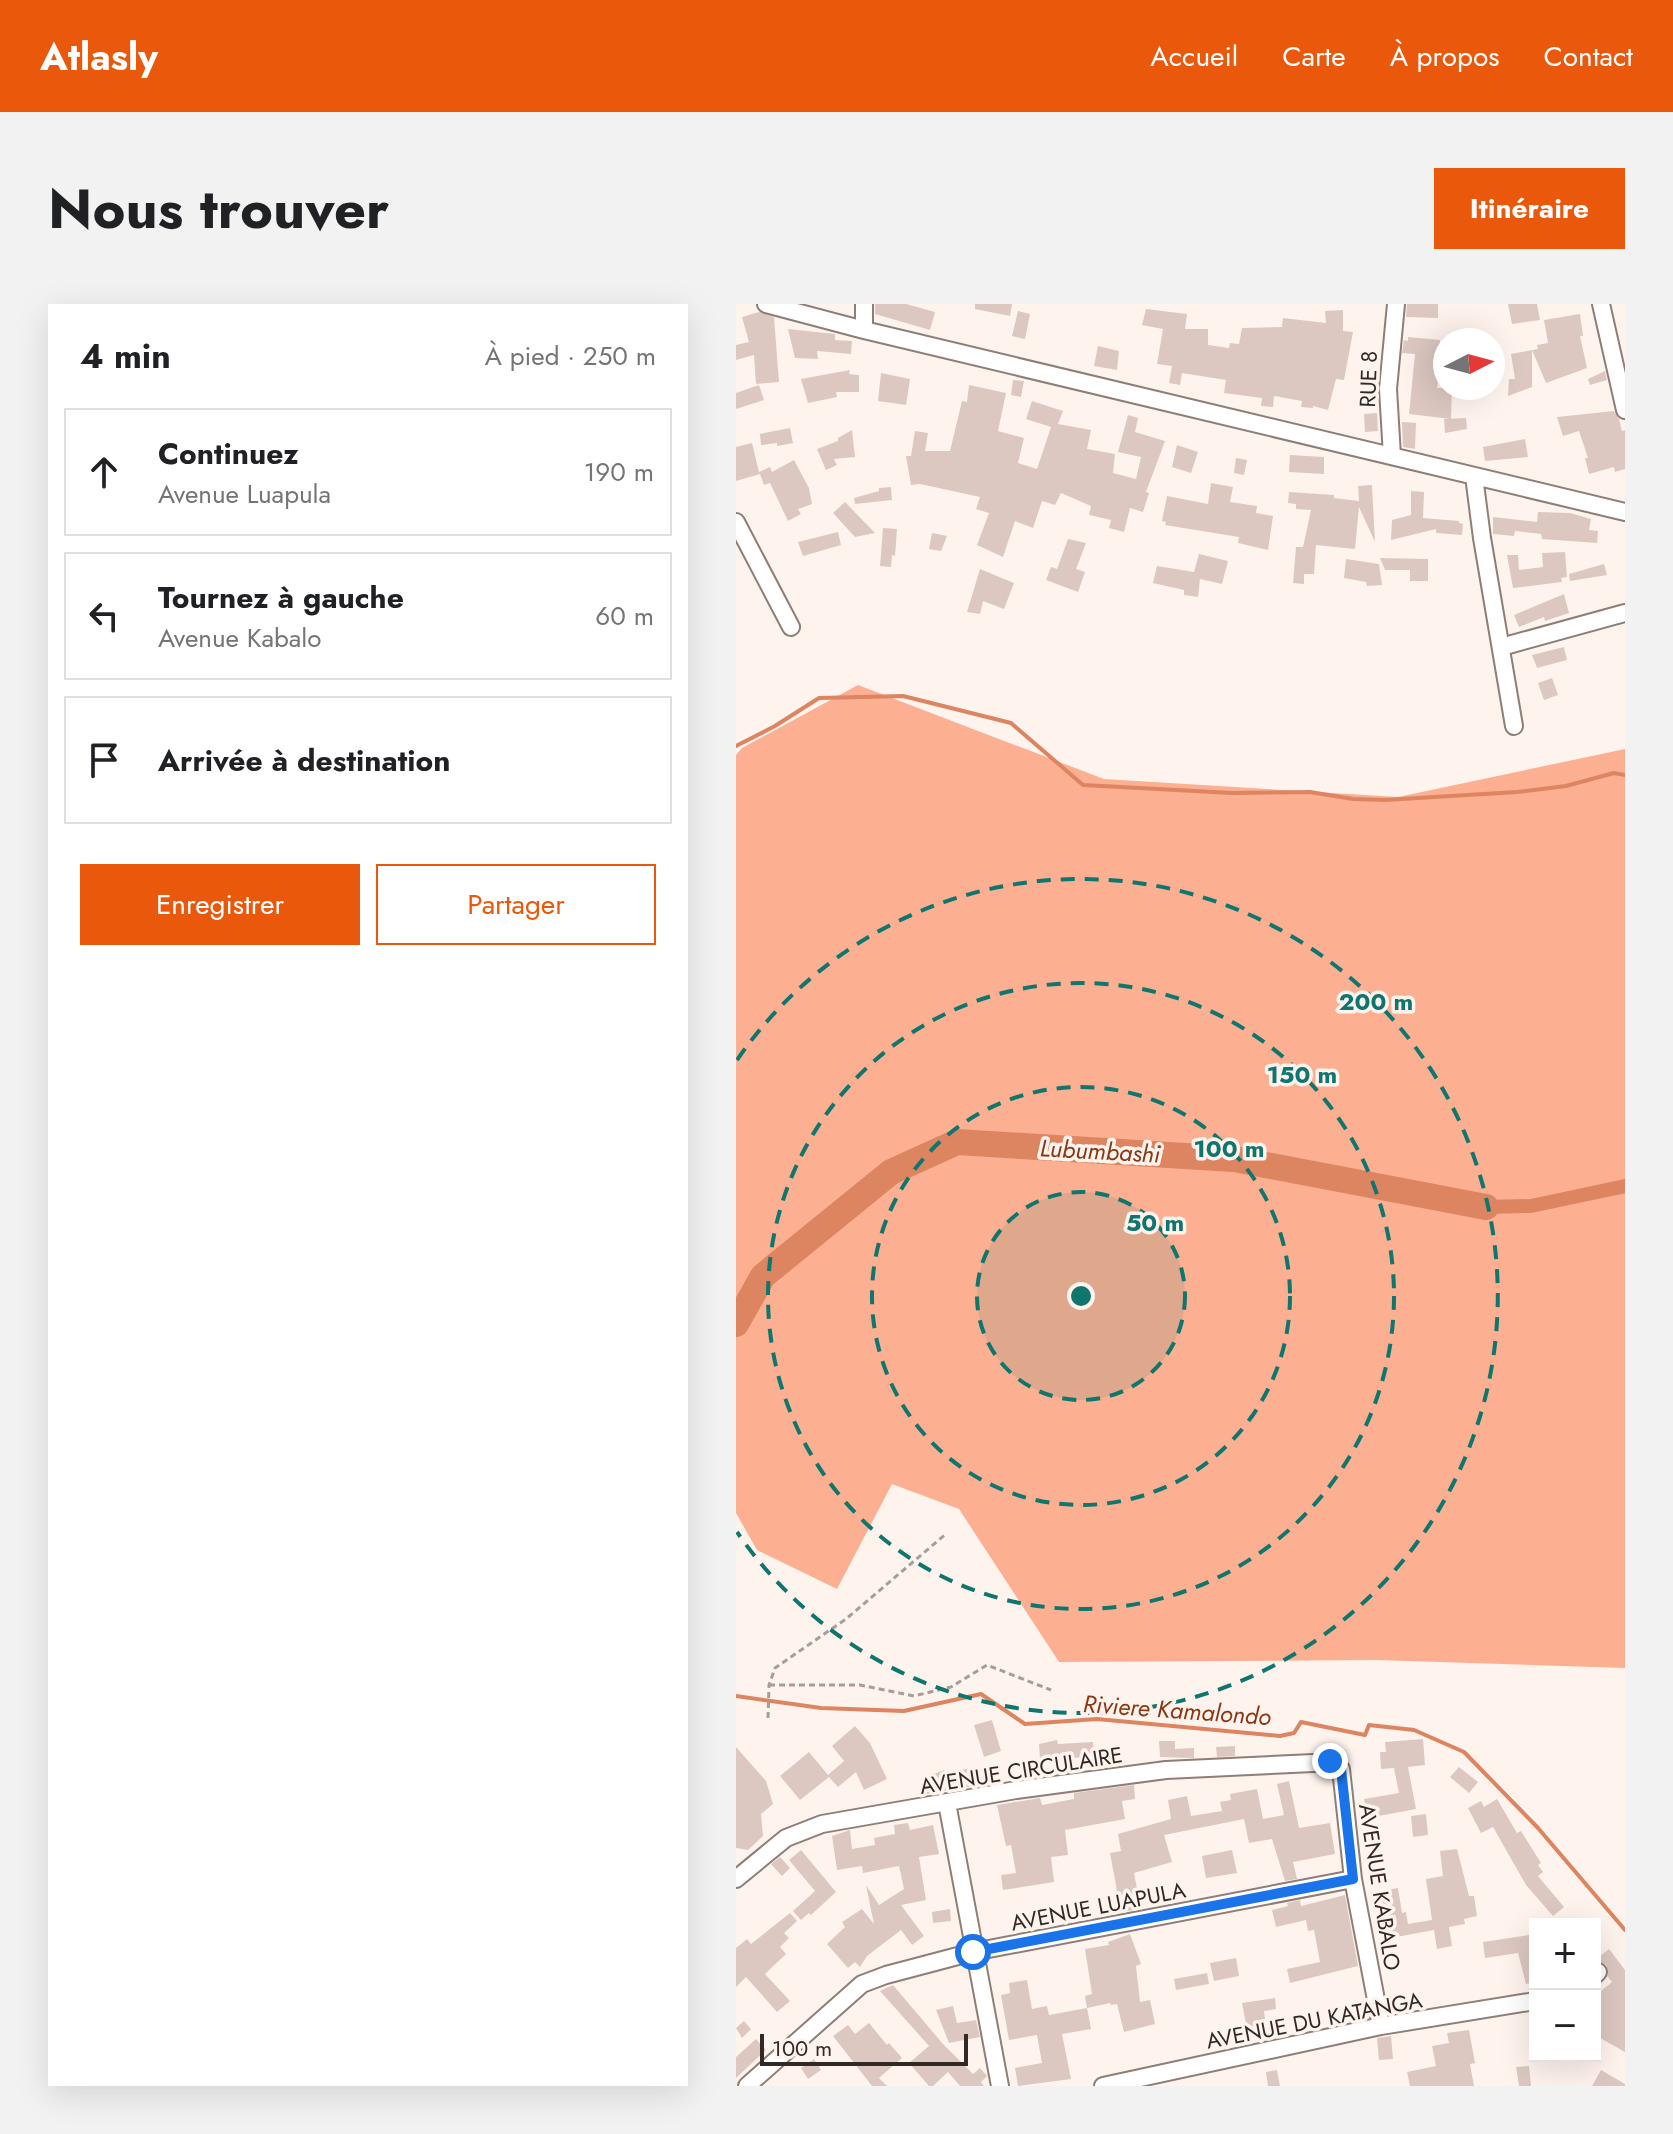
<!DOCTYPE html>
<html lang="fr">
<head>
<meta charset="utf-8">
<style>
  body { margin:0; font-family:Jost,sans-serif; background:#f2f2f2; color:#202124 }
  .controls { position:absolute; right:24px; bottom:24px; display:grid; overflow:hidden; border-radius:0px; box-shadow:0 8px 32px #0002 }
  .controls button { width:72px; height:72px; display:grid; place-items:center; padding:0; border:0; border-bottom:2px solid #e0e0e0; background:#fff; color:#202124; font:40px sans-serif }
  .compass { position:absolute; left:697px; top:24px; width:72px; height:72px; border-radius:50%; background:#fff; box-shadow:0 8px 32px #0002; rotate:84deg }
  .scale { position:absolute; left:24px; bottom:20px; width:208px; box-sizing:border-box; padding-left:8px; border:4px solid #312926; border-top:0; font-size:22px; line-height:28px; white-space:nowrap; color:#312926; -webkit-text-stroke:6px #fff3ee; paint-order:stroke }
  .stop { position:absolute; width:24px; height:24px; margin:-18px; border:6px solid #1a73e8; border-radius:50%; background:#fff }
  .stop.end { background:#1a73e8; border-color:#fff; box-shadow:0 2px 8px #0008 }
  .list { margin:0; padding:0; list-style:none }
  h2 { display:flex; justify-content:space-between; align-items:center; height:104px; margin:0; padding:0 32px; font-size:34px }
  h2 small { font-size:26px; font-weight:400; color:#757577 }
  .list li { display:grid; grid-template-columns:52px 1fr auto; gap:24px; align-items:center; box-sizing:border-box; height:128px; margin:0 16px 16px; padding:0 16px; border:2px solid #e0e0e0; border-radius:0px }
  .list b { display:block; font-size:30px; white-space:nowrap }
  .list p { margin:0; font-size:26px; white-space:nowrap; color:#757577 }
  .list em { font-size:26px; font-style:normal; color:#757577 }
  .actions { display:flex; gap:16px; padding:24px 32px }
  .actions a { flex:1; padding:18px 0; border:2px solid #ea580c; border-radius:0px; text-align:center; font-size:28px; color:#ea580c }
  .actions .main { background:#ea580c; color:#fff }
  .icon { flex:none; width:44px; height:44px; fill:none; stroke:currentColor; stroke-width:2; stroke-linecap:round; stroke-linejoin:round }
  .map { position:relative; flex:none; width:889px; height:1782px; overflow:hidden; border-radius:0px }
  header { display:flex; align-items:center; gap:48px; box-sizing:border-box; height:112px; padding:0 40px; background:#ea580c; color:#fff }
  header strong { font-size:38px }
  nav { display:flex; gap:44px; margin-inline-start:auto; font-size:28px }
  .intro { display:flex; align-items:center; justify-content:space-between; box-sizing:border-box; height:192px; padding:0 48px }
  h1 { margin:0; font-size:56px }
  .button { padding:20px 36px; border-radius:0px; background:#ea580c; color:#fff; font-size:28px; font-weight:700 }
  main { display:flex; gap:48px; padding:0 48px }
  aside { flex:1; background:#fff; border-radius:0px; box-shadow:0 8px 32px #0002 }
  .map>svg:first-child { display:block }
  .green { fill:#fcaf91 }
  .lines { fill:none; stroke-linecap:round; stroke-linejoin:round }
  .stream { stroke:#dd8460; stroke-width:4 }
  .canal { stroke:#dd8460; stroke-width:14 }
  .river { stroke:#dd8460; stroke-width:26 }
  .building { fill:#dcc8c1 }
  .street-casing { stroke:#8f7d76; stroke-width:20 }
  .path { stroke:#a79d99; stroke-width:3; stroke-dasharray:6 4; stroke-linecap:butt }
  .street { stroke:#fff; stroke-width:16 }
  .route { stroke:#1a73e8; stroke-width:10 }
  .ring { fill:none; stroke:#0f766e; stroke-width:4; stroke-dasharray:14 10 }
  .labels { text-anchor:middle; dominant-baseline:central; stroke-width:7; stroke-linejoin:round; paint-order:stroke }
  .street-label { font-size:22px; fill:#312926; stroke:#fff3ee }
  .water-label { font-size:24px; font-style:italic; fill:#893813; stroke:#fff3ee }
  .centre { fill:#0f766e; stroke:#fff3ee; stroke-width:4 }
  .ring-label { font-size:24px; text-anchor:middle; font-weight:bold; fill:#0f766e; stroke:#fff3ee; stroke-width:7; stroke-linejoin:round; paint-order:stroke }
</style>
</head>
<body>
<header>
<strong>Atlasly</strong>
<nav><a>Accueil</a><a>Carte</a><a>À propos</a><a>Contact</a></nav>
</header>
<div class="intro"><h1>Nous trouver</h1><a class="button">Itinéraire</a></div>
<main>
<aside>
<h2>4 min<small>À pied · 250 m</small></h2>
<ul class="list">
<li><svg class="icon" aria-label="ahead" viewBox="0 0 24 24"><path d="M12 20V5M6 11l6-6 6 6"/></svg><div><b>Continuez</b><p>Avenue Luapula</p></div><em>190 m</em></li>
<li><svg class="icon" aria-label="left" viewBox="0 0 24 24"><path d="M17 20v-9H6M10 6l-5 5 5 5"/></svg><div><b>Tournez à gauche</b><p>Avenue Kabalo</p></div><em>60 m</em></li>
<li><svg class="icon" aria-label="arrive" viewBox="0 0 24 24"><path d="M6 21V4h12l-3 4 3 4H6"/></svg><div><b>Arrivée à destination</b></div></li>
</ul>
<div class="actions"><a class="main">Enregistrer</a><a>Partager</a></div>
</aside>
<div class="map">
<svg width="889" height="1782" viewBox="0 0 889 1782">
  <rect width="100%" height="100%" fill="#fff3ee"/>
  <path class="green" d="M122 381 368 475 662 493 889 445V1364L641 1356 323 1358 223 1205 156 1180 101 1285 21 1246 0 1209V451L6 444Z"/>
  <g class="lines">
    <path class="stream" d="M0 442 39 422 83 394 167 392 275 419 347 481 496 489 574 488 617 495 649 496 781 488 830 482 878 469 889 471
      M0 1392 85 1404 168 1407 245 1390 289 1420 361 1415 544 1432 558 1429 565 1418 629 1431 633 1421 678 1426 728 1448 802 1524 889 1626"/>
    <path class="canal" d="M750 903 795 902 889 882"/>
    <path class="river" d="M0 1020 27 972 155 868 221 838 498 855 750 903"/>
  </g>
  <path class="building" d="M139 0H170L199 8 194 26 139 10Z
    M239 0H276L274 12 239 5Z
    M671 0H702V14L670 13Z
    M772 0H801L804 16 776 20Z
    M410 5 451 10 449 25H472V41L493 44 494 39 503 40 506 24 546 23 547 14 590 19 589 7 607 6V27L617 28 608 76 600 75 592 106 577 102V104L565 103 566 97 538 92 537 103 525 102 526 94 488 89 490 76 446 69 444 81 433 79 436 62 421 60 427 25 406 21Z
    M282 7 294 10 289 35 276 32Z
    M23 8 38 13 43 78 20 80 18 51 0 56V41L13 38 6 13Z
    M844 10 847 32H844L851 64 810 79 796 46V83L772 92 773 75H779L775 50 802 45 801 41 812 39 808 16Z
    M52 25 99 30V36L116 37 115 50 81 47 82 55 59 54Z
    M672 33 704 36 705 57 701 84H716L715 115 673 110 679 50 666 49 668 36 672 37Z
    M362 42 383 47 381 66 358 62Z
    M114 66 113 70 123 71V88H100L101 93 72 99 65 75Z
    M869 67 871 76 854 81 852 75Z
    M145 69 174 75 170 101 142 97Z
    M277 76 288 77 285 93 275 91Z
    M23 81 28 96 0 105V89Z
    M233 81 270 89 262 127 288 134 282 159 301 165 315 123 290 115 296 97 327 107 322 120 355 126 351 145 379 150 377 169 400 175 405 153 382 148 392 111 402 114 399 128 429 137 410 188 413 189 407 208 394 204 388 228 373 224 375 216 353 211 355 202 325 189 319 201 306 197 297 224 279 217 267 253 241 241 253 209 240 205 244 193 184 180 175 181 170 152H175L179 127 192 129 189 147H214L226 97 231 98Z
    M878 107 883 115 886 127 889 126V165L879 168 878 163 853 170 849 154H852L843 127 827 132 821 113Z
    M641 109 642 127 629 128 628 110Z
    M730 114 731 125 709 129 708 115Z
    M666 118 680 119 679 145 667 143Z
    M54 124 57 139 41 142V139L25 141 24 130Z
    M116 126 119 153 98 155 101 161 90 166 81 145 102 137V134Z
    M789 135 792 153 749 157 747 143Z
    M16 139 23 168 34 163 36 168 58 156 73 184 76 200 62 205 65 210 52 217 34 179 28 181 24 170 0 177V143Z
    M441 141 462 148 455 169 436 163Z
    M554 151 588 153V170L553 168Z
    M500 154 511 156 508 171 498 169Z
    M475 179 497 183 494 198 521 202 520 209 537 212 532 246 502 239 503 233 429 221 430 218 426 217 431 192 472 200Z
    M636 181 639 238 623 203 619 245 580 241 578 270H568V280L557 279 560 243H567L575 206 560 205V200L552 199 553 188 598 191V194L623 197 622 182Z
    M155 183 156 196 119 200 118 194 143 187V184Z
    M675 187 688 188 687 214 723 217V219L727 220 726 231 700 229V225L655 236 656 216 675 211Z
    M109 198 139 229 119 233 97 209Z
    M802 208 834 209 855 215 853 226 862 227 861 239 806 235 805 230 779 227 778 232 757 230V213L801 218Z
    M147 224 161 225 159 252 156 251 155 263 144 262Z
    M102 228 105 241 67 252 62 238Z
    M196 229 211 232 205 247 193 245Z
    M332 235 350 239 340 265 349 268 342 288 310 276 315 263 321 265Z
    M829 248 831 273 825 274 826 278 777 284 771 251H782L783 266 807 263 806 249Z
    M463 250 492 257 486 280 464 275 462 293 448 291V286L417 279 421 262 458 268Z
    M644 254 692 255V277H674V266H649Z
    M610 255 643 260 646 281 631 282 630 278 608 274Z
    M868 260 871 271 834 277 833 270Z
    M244 265 278 279 268 305 247 297 244 310 231 308Z
    M828 290 833 309 809 317 808 313 783 323 778 311Z
    M828 343 831 356 801 364 796 351Z
    M816 374 822 391 808 396 802 379Z
    M256 1416 265 1447 248 1453 238 1421Z
    M119 1422 134 1439 151 1475 128 1486 120 1468 102 1483 93 1473 64 1496 44 1472 73 1448 92 1471 108 1457 96 1442Z
    M687 1435 689 1461 672 1463 680 1505 632 1514 628 1495 663 1489 658 1464 645 1465 644 1448H650L649 1438Z
    M321 1436 322 1440 357 1438 358 1453 304 1455 303 1440Z
    M423 1437H439V1445L458 1444V1454L424 1453Z
    M499 1442V1452L481 1453 480 1443Z
    M0 1443 30 1477 37 1500 25 1510 27 1532 12 1546 0 1544Z
    M723 1463 742 1478 733 1489 714 1473Z
    M234 1464 239 1482 191 1490 185 1475 208 1466 209 1470Z
    M553 1477 563 1524 594 1519 599 1550 557 1558 561 1575 549 1577 536 1535 513 1539 508 1515 428 1531 436 1558 398 1569 405 1605 385 1608 374 1549 385 1547 382 1530 435 1515 432 1496 451 1492 455 1512 486 1507 484 1498 495 1496 494 1490 521 1485 527 1515 548 1511 541 1480Z
    M398 1481 399 1495 386 1497 389 1515 329 1526 332 1551 315 1553 318 1578 267 1586 265 1571 280 1569 275 1541 270 1542 261 1501 304 1494 306 1501 338 1495V1489Z
    M761 1495 781 1529 785 1527 805 1559 802 1561 807 1568 802 1572 828 1603 817 1612 790 1581 757 1523 745 1529 732 1504 745 1497 748 1503Z
    M690 1510 692 1531 677 1533 675 1512Z
    M172 1519 174 1526 197 1521 203 1550 183 1553 190 1596 165 1601 188 1632 176 1641 165 1626 131 1652 124 1663 119 1658 112 1664 91 1640 109 1623 106 1618 126 1605 138 1620 130 1581 143 1601 168 1585 163 1562 127 1569 126 1562 101 1566 96 1532 114 1526 116 1545 139 1541 138 1534 159 1530 158 1521Z
    M721 1545 733 1592H738L741 1612 728 1615 729 1620 713 1623 716 1642 701 1645 698 1626 655 1634 644 1587 662 1584 666 1609 670 1608 672 1620 696 1616 690 1575 707 1572 704 1547Z
    M65 1546 100 1588 75 1611 73 1609 65 1616 57 1607 79 1587 53 1556Z
    M496 1546 501 1569 470 1574 466 1552Z
    M44 1553 54 1564 46 1572 35 1560Z
    M609 1591 622 1662 554 1679 551 1665 584 1658 578 1626 572 1627 570 1616 540 1623 536 1606 552 1602 551 1599 564 1596 565 1602Z
    M214 1605 215 1617 197 1619 196 1608Z
    M54 1609 61 1617 48 1629 53 1634 44 1643 50 1650 29 1670 54 1697 41 1708 10 1673 0 1683V1644L11 1635 15 1640Z
    M394 1630 405 1660 400 1662 404 1698 414 1696 419 1720 388 1728 381 1700 375 1701 374 1699 351 1704 349 1692 356 1690 349 1645 373 1641 372 1638Z
    M793 1631 799 1655V1678L790 1680 782 1649 749 1654 747 1638Z
    M873 1645 889 1666V1748L859 1731V1692L876 1678 872 1673 870 1661 859 1656Z
    M500 1654 503 1672 478 1677 474 1659Z
    M471 1669 473 1680 440 1686 438 1675Z
    M291 1676 296 1705 311 1702 313 1711 351 1704 355 1725 326 1730 335 1775 282 1782 279 1764 306 1759 301 1731 273 1736 265 1691 274 1689 273 1679Z
    M157 1681 207 1740 237 1770 244 1764 251 1772 245 1778 248 1782H224L212 1768 197 1782H193L173 1759 193 1742 144 1687Z
    M539 1694 540 1705 528 1707 531 1729 508 1733 506 1721 510 1720 506 1699Z
    M217 1702 221 1719 240 1716 244 1733 213 1739 200 1706Z
    M8 1717 15 1725 6 1734 0 1724Z
    M133 1719 151 1741 153 1739 166 1754 143 1774 151 1782H136L97 1732 112 1721 119 1730Z
    M733 1726 739 1759 734 1760 738 1782H674L671 1768 700 1762 696 1742 713 1739 711 1729Z
    M655 1732 657 1755 643 1756 641 1734Z
    M20 1735 30 1746 0 1774V1753Z
    M78 1755 85 1766 72 1775 65 1764Z
    M793 1762 795 1782H783L780 1763Z
    M541 1766 544 1782H532L530 1768Z
    M865 1766 889 1780V1782H856Z"/>
  <g class="lines">
    <g class="street-casing">
      <path id="street" d="M30 0 128 26 889 208
        M865 0 889 106
        M128 26V0
        M656 152 652 85 660 0
        M738 172 746 234 778 422
        M0 218 55 323
        M765 343 889 309
        M211 1499 264 1782
        M0 1575 50 1534 86 1520 280 1486 430 1466 599 1458 605 1465 617 1575 645 1722
        M859 1671 862 1668
        M11 1782 126 1680 150 1671 237 1648 617 1575
        M367 1782 645 1722 799 1697"/>
    </g>
    <path class="path" d="M33 1381H124L178 1392 215 1383 251 1361 315 1386
      M32 1414 33 1381 39 1364 110 1315 211 1229"/>
    <use href="#street" class="street"/>
  </g>
  <g class="lines">
    <path class="route" d="M237 1648 617 1575 605 1465 602 1459 594 1457"/>
  </g>
  <circle cx="345" cy="992" r="104" fill="#0f766e" fill-opacity=".12"/>
  <g class="ring">
    <circle cx="345" cy="992" r="104"/>
    <circle cx="345" cy="992" r="209"/>
    <circle cx="345" cy="992" r="313"/>
    <path d="M1 756A417 417 0 1 1 1 1228"/>
  </g>
  <g class="labels">
    <g class="street-label">
      <text transform="translate(632 75) rotate(-88)">RUE 8</text>
      <text transform="translate(285 1466) rotate(-9)">AVENUE CIRCULAIRE</text>
      <text transform="translate(644 1583) rotate(81)">AVENUE KABALO</text>
      <text transform="translate(362 1602) rotate(-11)">AVENUE LUAPULA</text>
      <text transform="translate(578 1716) rotate(-11)">AVENUE DU KATANGA</text>
    </g>
    <g class="water-label">
      <text transform="translate(364 847) rotate(3)">Lubumbashi</text>
      <text transform="translate(441 1406) rotate(4)">Riviere Kamalondo</text>
    </g>
  </g>
  <circle cx="345" cy="992" r="12" class="centre"/>
  <g class="ring-label">
    <text x="640" y="706">200 m</text>
    <text x="566" y="779">150 m</text>
    <text x="493" y="853">100 m</text>
    <text x="419" y="927">50 m</text>
  </g>
</svg>
<div class="controls">
<button>+</button>
<button>−</button>
</div>
<svg class="compass" viewBox="-18 -18 36 36"><path d="M0-13l5 13h-10z" fill="#e53935"/><path d="M0 13l5-13h-10z" fill="#757577"/></svg>
<div class="scale">100 m</div>
<div class="stop" style="left:237px;top:1648px"></div>
<div class="stop end" style="left:594px;top:1457px"></div>
</div>
</main>
</body>
</html>
